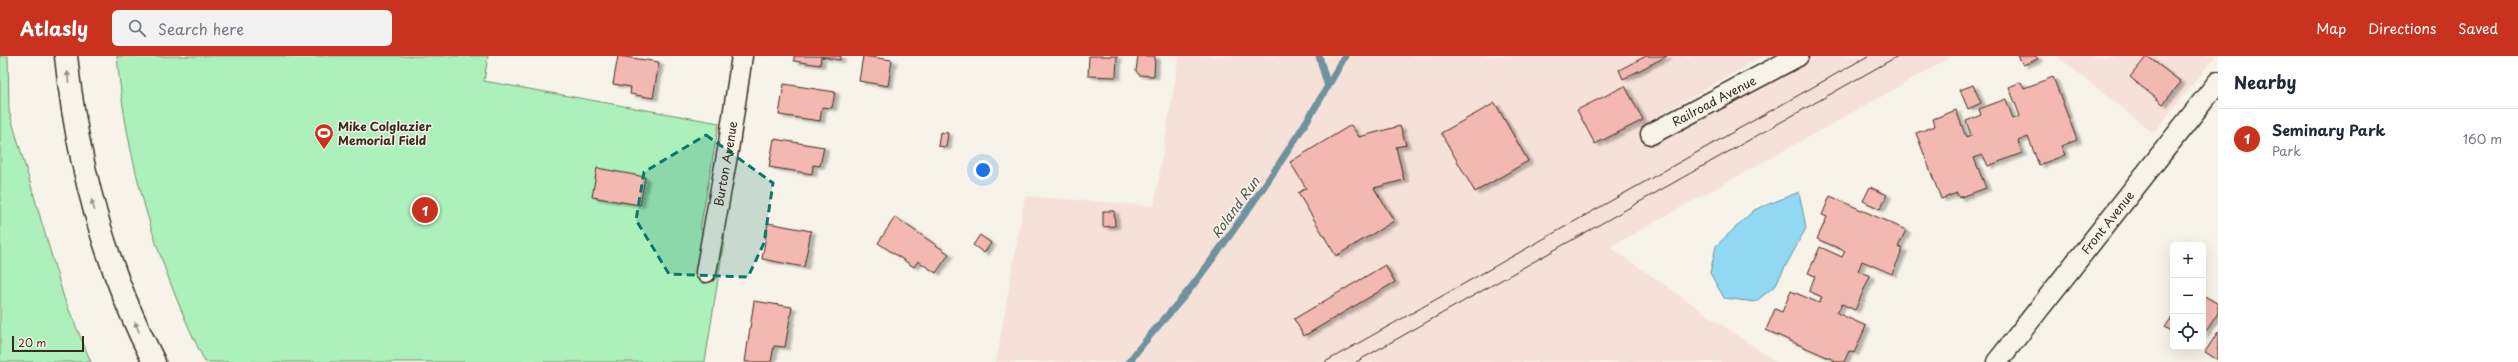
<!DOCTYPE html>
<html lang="en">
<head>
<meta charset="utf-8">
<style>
  body { margin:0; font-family:"Playpen Sans",sans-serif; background:#f2f2f3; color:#1f2937 }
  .controls { position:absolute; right:12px; bottom:12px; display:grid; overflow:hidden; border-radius:6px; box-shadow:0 4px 16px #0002 }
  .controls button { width:36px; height:36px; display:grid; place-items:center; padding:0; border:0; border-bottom:1px solid #e0e1e3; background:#fff; color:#1f2937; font:20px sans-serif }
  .scale { position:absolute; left:12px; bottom:10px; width:72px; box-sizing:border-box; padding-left:4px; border:2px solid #3b2a1e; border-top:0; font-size:11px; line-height:14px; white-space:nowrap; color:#3b2a1e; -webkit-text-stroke:3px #f7f3e8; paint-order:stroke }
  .you { position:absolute; left:983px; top:114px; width:14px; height:14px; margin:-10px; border:3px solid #fff; border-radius:50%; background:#1a73e8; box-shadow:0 0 0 6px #1a73e833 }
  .badge { display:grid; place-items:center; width:26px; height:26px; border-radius:50%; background:#c8321e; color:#fff; font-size:13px; font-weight:700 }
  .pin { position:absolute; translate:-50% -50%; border:2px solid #fff; box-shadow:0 1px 4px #0006 }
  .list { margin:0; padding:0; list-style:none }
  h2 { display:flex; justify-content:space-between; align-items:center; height:52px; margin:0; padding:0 16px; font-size:17px }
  h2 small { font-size:13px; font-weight:400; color:#747a83 }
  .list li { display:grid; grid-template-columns:26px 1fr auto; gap:12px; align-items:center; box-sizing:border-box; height:60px; padding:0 16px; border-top:1px solid #e0e1e3 }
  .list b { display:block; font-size:15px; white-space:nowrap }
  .list p { margin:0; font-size:13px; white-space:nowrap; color:#747a83 }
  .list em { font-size:13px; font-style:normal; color:#747a83 }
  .icon { flex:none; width:22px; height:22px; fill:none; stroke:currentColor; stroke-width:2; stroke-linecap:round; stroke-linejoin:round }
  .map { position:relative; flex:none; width:2218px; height:306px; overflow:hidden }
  header { display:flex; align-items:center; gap:24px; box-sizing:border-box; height:56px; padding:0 20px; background:#c8321e; color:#fff }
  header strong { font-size:19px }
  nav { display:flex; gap:22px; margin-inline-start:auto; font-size:14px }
  .search { width:280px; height:36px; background:#f2f2f3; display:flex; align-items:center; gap:10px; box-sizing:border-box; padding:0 14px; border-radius:6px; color:#747a83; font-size:15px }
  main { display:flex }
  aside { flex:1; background:#fff }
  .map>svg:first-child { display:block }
  .built { fill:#f6e1d8 }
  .green { fill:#acf0bb; stroke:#748d6c }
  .water { fill:#91d8f3; stroke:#6f929e }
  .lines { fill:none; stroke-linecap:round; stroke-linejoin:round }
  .stream { stroke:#6f929e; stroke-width:7 }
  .building { fill:#f3b8b1; stroke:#3b2a1e; filter:url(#shadow) }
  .minor-casing { stroke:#3b2a1e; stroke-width:23 }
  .motorway-casing { stroke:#3b2a1e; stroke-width:25 }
  .minor { stroke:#f7f3e8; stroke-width:20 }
  .motorway { stroke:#f7f3e8; stroke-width:22 }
  .tram { stroke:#3b2a1e; stroke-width:1 }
  .oneway { fill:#998e83 }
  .marked { fill:#0f766e; fill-opacity:0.2; stroke:#0f766e; stroke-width:3; stroke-dasharray:8 5; stroke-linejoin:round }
  .labels { text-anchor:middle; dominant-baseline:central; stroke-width:3; stroke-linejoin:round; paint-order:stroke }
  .street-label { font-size:12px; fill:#3b2a1e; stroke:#f7f3e8 }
  .poi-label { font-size:12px; font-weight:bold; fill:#3b2a1e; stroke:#f7f3e8; text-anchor:start }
  .water-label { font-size:13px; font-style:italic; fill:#505653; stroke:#f7f3e8 }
</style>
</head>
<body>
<header>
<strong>Atlasly</strong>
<div class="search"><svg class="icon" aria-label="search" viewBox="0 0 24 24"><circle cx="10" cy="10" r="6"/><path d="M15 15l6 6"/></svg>Search here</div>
<nav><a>Map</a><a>Directions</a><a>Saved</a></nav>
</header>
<main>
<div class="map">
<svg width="2218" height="306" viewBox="0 0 2218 306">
  <defs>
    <filter id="shadow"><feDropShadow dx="4.5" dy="2.5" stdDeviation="1" flood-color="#0004"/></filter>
  </defs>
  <rect width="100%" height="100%" fill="#f7f3e8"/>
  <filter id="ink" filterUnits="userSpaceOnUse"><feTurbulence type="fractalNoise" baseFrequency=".025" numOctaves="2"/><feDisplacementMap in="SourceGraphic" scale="8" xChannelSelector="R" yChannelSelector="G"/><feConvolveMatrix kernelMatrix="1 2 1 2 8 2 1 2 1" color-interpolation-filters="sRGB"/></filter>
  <g filter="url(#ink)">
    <path class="built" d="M1179 0H1763L1643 69 1653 87 1807 0H1954L1610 191 1776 306H996L1025 140 1154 150Z
      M2057 0H2216L2153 77Z"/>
    <path class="green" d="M0 0H8L9 55 64 242 91 306H0Z
      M117 0H488L484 25 719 67 700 173 725 179 705 306H205C158 211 126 106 117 0Z"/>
    <path class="water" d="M1799 136 1806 172 1775 230 1755 246 1724 242 1710 217 1716 190 1754 154Z"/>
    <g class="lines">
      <path class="stream" d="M1319 0 1328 31
        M1129 306C1148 279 1173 255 1193 229 1248 156 1301 80 1345 0"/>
    </g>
    <path class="building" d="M618 0 659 6 653 42 630 38 631 31 613 28Z
      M794 0H841L840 4 821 1 820 9 794 5Z
      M863 0 892 4 888 30 859 25Z
      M1089 0H1117L1116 21 1088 20Z
      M1138 0H1155L1154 20 1139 19 1136 15Z
      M1646 0H1667L1623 23 1619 14Z
      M2018 0H2036L2038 3 2023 9Z
      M2147 0 2181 26 2163 48 2130 21Z
      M2053 21 2077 84 2061 90 2065 99 2039 109 2028 81 2018 85 2022 97 1988 110 1983 99 1974 102 1986 132 1959 142 1957 137 1941 143 1916 77 1935 70 1933 63 1956 54 1966 81 1971 79 1966 65 1981 59 1979 53 2006 43 2013 63 2020 60 2009 31 2021 26 2024 32Z
      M784 28 835 36 832 52 822 51 820 65 779 59Z
      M1973 29 1981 47 1968 53 1960 34Z
      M1625 30 1643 64 1595 88 1577 54Z
      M1495 47 1528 105 1475 136 1441 77Z
      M1351 69 1359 81 1400 70 1406 89 1396 91 1404 124 1374 132 1394 165 1336 200 1298 137 1306 132 1290 106Z
      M940 76 948 77 946 91 938 90Z
      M774 83 824 91 820 110 813 109 812 118 769 111Z
      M597 112 645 121 640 149 592 141Z
      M1870 131 1887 139 1880 153 1863 145Z
      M1830 140 1906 174 1898 191 1903 193 1892 218 1862 205 1858 215 1870 220 1855 254 1842 248 1837 257 1866 270 1854 297 1849 295 1844 306H1838L1766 274 1775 253 1782 256 1791 235 1819 247 1822 241 1809 235 1815 220 1808 217 1820 191 1842 201 1845 195 1817 183 1827 161 1822 159Z
      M1103 155H1114L1115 170 1103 171Z
      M895 161 949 198 936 217 918 205 914 211 878 187Z
      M768 167 811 175 804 211 762 203Z
      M980 179 991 187 984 197 973 189Z
      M1385 209 1395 226 1304 280 1294 263Z
      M2203 239 2218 248V257L2203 280Z
      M754 245 792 251 785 291 774 290 771 306H745Z
      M2173 260V276L2165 271Z
      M2218 276V304L2205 296Z"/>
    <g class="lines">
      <g class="minor-casing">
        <g id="minor">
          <path id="s1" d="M1651 78 1798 0"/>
          <path id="s2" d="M706 216 728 94 742 0"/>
          <path id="s3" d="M1997 306 2218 26"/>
        </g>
      </g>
      <g class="motorway-casing">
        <path id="motorway" d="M66 0C77 106 105 211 154 306"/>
      </g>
      <use href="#minor" class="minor"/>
      <use href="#motorway" class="motorway"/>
      <path class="tram" d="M1325 306 1868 0
        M1356 306 1898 0"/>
    </g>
    <defs><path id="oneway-solid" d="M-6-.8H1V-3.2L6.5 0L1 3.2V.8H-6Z"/></defs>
    <g class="oneway">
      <use href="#oneway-solid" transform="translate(68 21) rotate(-96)"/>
      <use href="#oneway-solid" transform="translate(93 149) rotate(-106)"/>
      <use href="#oneway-solid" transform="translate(137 271) rotate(-112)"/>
    </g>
  </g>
  <path class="marked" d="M706 79 773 127 764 187 748 221 669 218 636 164 644 116Z"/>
  <defs>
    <g id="stadium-pin" transform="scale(1)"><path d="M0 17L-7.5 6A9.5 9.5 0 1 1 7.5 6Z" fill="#c8321e" stroke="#f7f3e8"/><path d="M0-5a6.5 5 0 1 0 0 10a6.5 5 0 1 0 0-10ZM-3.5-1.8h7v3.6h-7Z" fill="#fff"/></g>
  </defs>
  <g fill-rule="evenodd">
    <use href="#stadium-pin" x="324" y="77"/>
  </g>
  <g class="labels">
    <g class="street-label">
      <text stroke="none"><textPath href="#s1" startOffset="71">Railroad Avenue</textPath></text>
      <text stroke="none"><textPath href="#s2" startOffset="110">Burton Avenue</textPath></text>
      <text stroke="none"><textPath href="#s3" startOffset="178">Front Avenue</textPath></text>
    </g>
    <g class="poi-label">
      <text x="338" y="70">Mike Colglazier<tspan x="338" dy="14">Memorial Field</tspan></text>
    </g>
    <g class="water-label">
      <text transform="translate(1235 151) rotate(-54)">Roland Run</text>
    </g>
  </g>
</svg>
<div class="controls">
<button>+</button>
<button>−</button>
<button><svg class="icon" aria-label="locate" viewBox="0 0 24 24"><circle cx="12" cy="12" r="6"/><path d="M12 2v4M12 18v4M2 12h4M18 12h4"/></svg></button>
</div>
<div class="scale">20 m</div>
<div class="you"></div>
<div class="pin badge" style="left:425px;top:154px">1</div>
</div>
<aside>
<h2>Nearby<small></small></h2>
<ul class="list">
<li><span class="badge">1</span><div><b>Seminary Park</b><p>Park</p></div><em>160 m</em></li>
</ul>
</aside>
</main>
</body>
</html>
